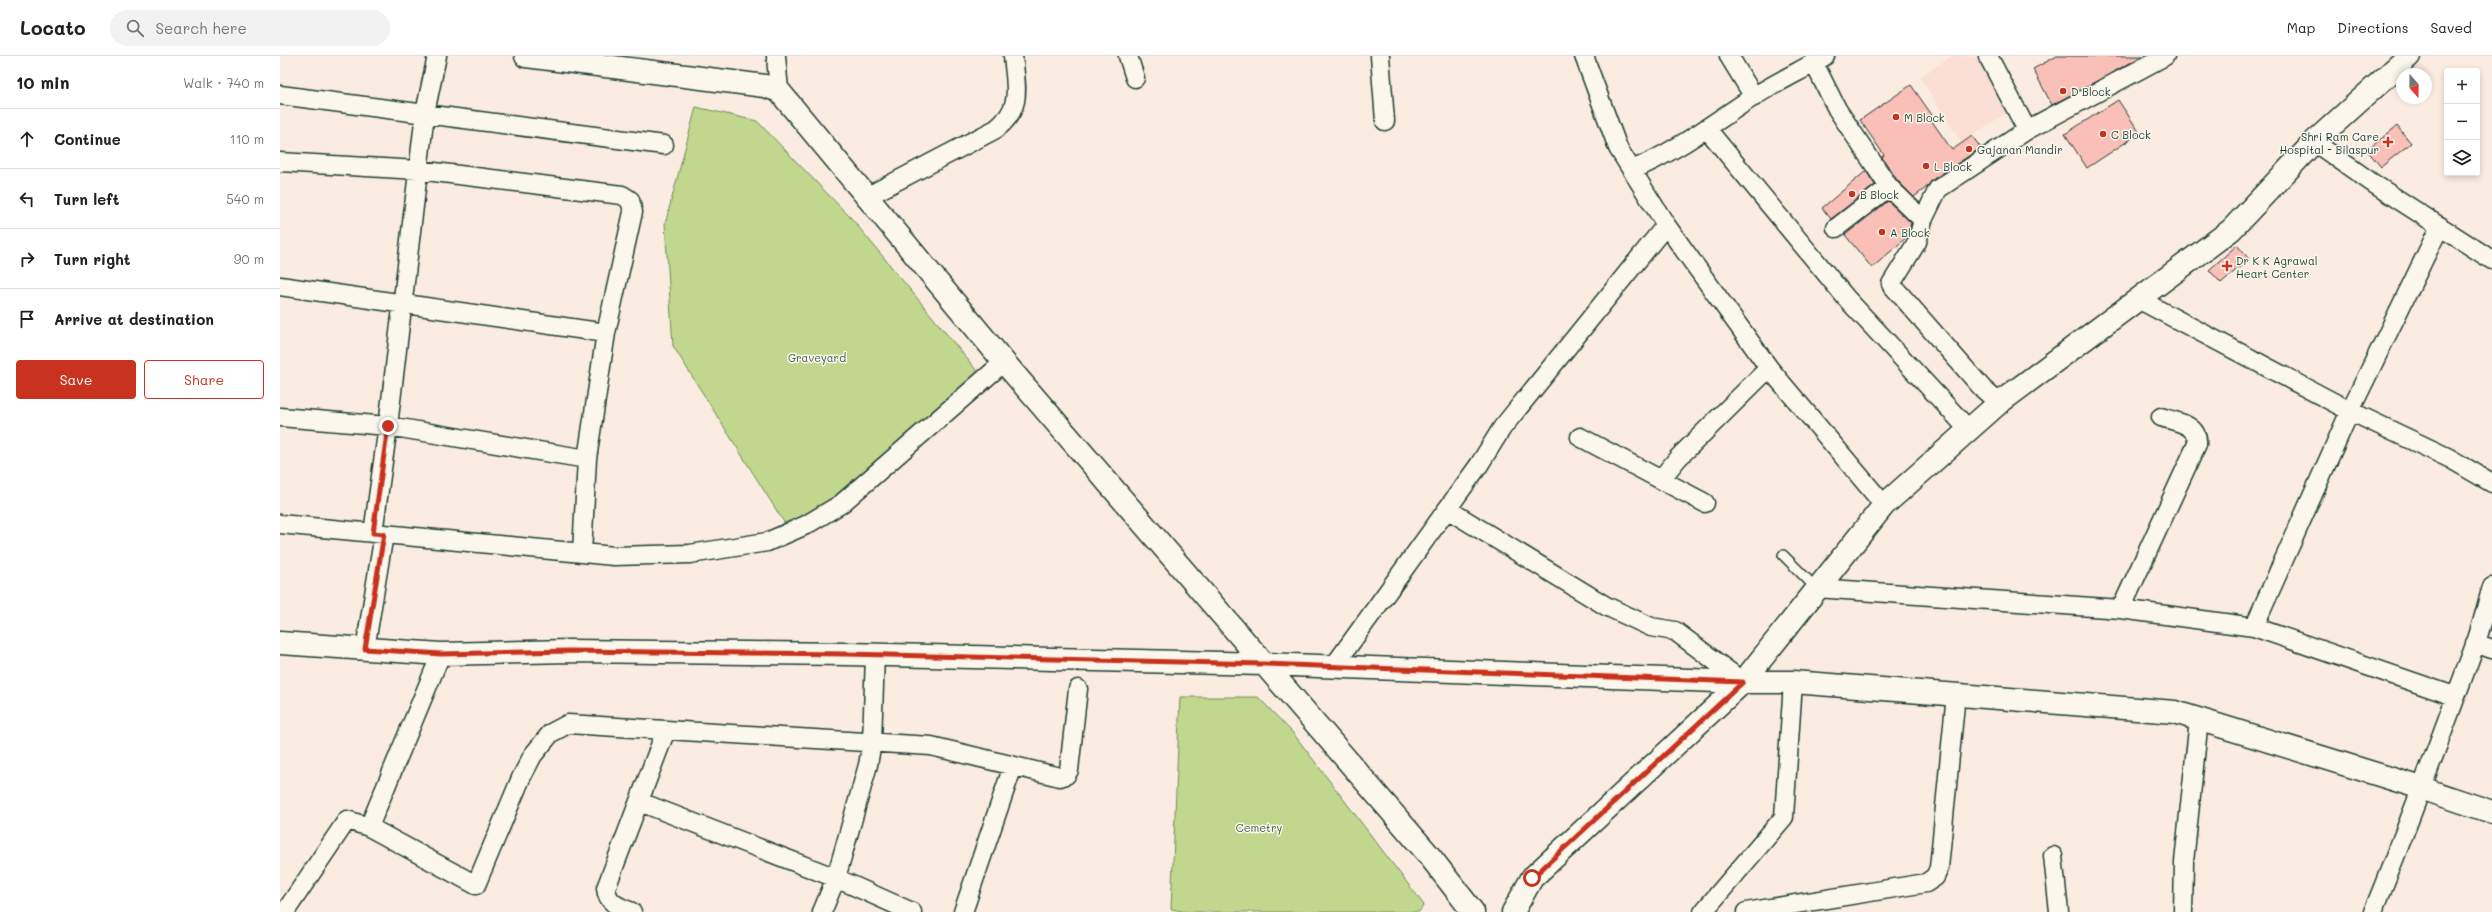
<!DOCTYPE html>
<html lang="en">
<head>
<meta charset="utf-8">
<style>
  body { margin:0; font-family:Mali,sans-serif; background:#f2f2f2; color:#202124 }
  .controls { position:absolute; right:12px; top:12px; display:grid; overflow:hidden; border-radius:4px; box-shadow:0 2px 6px #0003 }
  .controls button { width:36px; height:36px; display:grid; place-items:center; padding:0; border:0; border-bottom:1px solid #e0e0e0; background:#fff; color:#202124; font:20px sans-serif }
  .compass { position:absolute; left:2116px; top:12px; width:36px; height:36px; border-radius:50%; background:#fff; box-shadow:0 2px 6px #0003; rotate:160deg }
  .stop { position:absolute; width:12px; height:12px; margin:-9px; border:3px solid #c8321e; border-radius:50%; background:#fff }
  .stop.end { background:#c8321e; border-color:#fff; box-shadow:0 1px 4px #0008 }
  .list { margin:0; padding:0; list-style:none }
  h2 { display:flex; justify-content:space-between; align-items:center; height:52px; margin:0; padding:0 16px; font-size:17px }
  h2 small { font-size:13px; font-weight:400; color:#757577 }
  .list li { display:grid; grid-template-columns:26px 1fr auto; gap:12px; align-items:center; box-sizing:border-box; height:60px; padding:0 16px; border-top:1px solid #e0e0e0 }
  .list b { display:block; font-size:15px; white-space:nowrap }
  .list em { font-size:13px; font-style:normal; color:#757577 }
  .actions { display:flex; gap:8px; padding:12px 16px }
  .actions a { flex:1; padding:9px 0; border:1px solid #c8321e; border-radius:4px; text-align:center; font-size:14px; color:#c8321e }
  .actions .main { background:#c8321e; color:#fff }
  .icon { flex:none; width:22px; height:22px; fill:none; stroke:currentColor; stroke-width:2; stroke-linecap:round; stroke-linejoin:round }
  .map { position:relative; flex:none; width:2212px; height:856px; overflow:hidden }
  header { display:flex; align-items:center; gap:24px; box-sizing:border-box; height:56px; padding:0 20px; background:#fff; border-bottom:1px solid #e0e0e0 }
  header strong { font-size:19px }
  nav { display:flex; gap:22px; margin-inline-start:auto; font-size:14px }
  .search { width:280px; height:36px; background:#f2f2f2; display:flex; align-items:center; gap:10px; box-sizing:border-box; padding:0 14px; border-radius:22px; color:#757577; font-size:15px }
  main { display:flex }
  aside { flex:1; background:#fff }
  .map>svg:first-child { display:block }
  .built { fill:#fbded4 }
  .green { fill:#c0d78d; stroke:#708a60 }
  .building { fill:#fabfb6; stroke:#1f3d34 }
  .lines { fill:none; stroke-linecap:round; stroke-linejoin:round }
  .service-casing { stroke:#1f3d34; stroke-width:12 }
  .minor-casing { stroke:#1f3d34; stroke-width:21 }
  .tertiary-casing { stroke:#1f3d34; stroke-width:25 }
  .service { stroke:#fbf7ec; stroke-width:9 }
  .minor { stroke:#fbf7ec; stroke-width:18 }
  .tertiary { stroke:#fbf7ec; stroke-width:22 }
  .route { stroke:#c8321e; stroke-width:5 }
  .poi-dot { fill:#c8321e; stroke:#fbf7ec; stroke-width:1.5 }
  .labels { text-anchor:middle; dominant-baseline:central; stroke-width:3; stroke-linejoin:round; paint-order:stroke }
  .poi-label { font-size:11px; fill:#1f3d34; stroke:#fbf7ec; text-anchor:start }
  .park-label { font-size:11px; fill:#3f5c46; stroke:#fbf7ec }
</style>
</head>
<body>
<header>
<strong>Locato</strong>
<div class="search"><svg class="icon" aria-label="search" viewBox="0 0 24 24"><circle cx="10" cy="10" r="6"/><path d="M15 15l6 6"/></svg>Search here</div>
<nav><a>Map</a><a>Directions</a><a>Saved</a></nav>
</header>
<main>
<aside>
<h2>10 min<small>Walk · 740 m</small></h2>
<ul class="list">
<li><svg class="icon" aria-label="ahead" viewBox="0 0 24 24"><path d="M12 20V5M6 11l6-6 6 6"/></svg><div><b>Continue</b></div><em>110 m</em></li>
<li><svg class="icon" aria-label="left" viewBox="0 0 24 24"><path d="M17 20v-9H6M10 6l-5 5 5 5"/></svg><div><b>Turn left</b></div><em>540 m</em></li>
<li><svg class="icon" aria-label="right" viewBox="0 0 24 24"><path d="M7 20v-9h11M14 6l5 5-5 5"/></svg><div><b>Turn right</b></div><em>90 m</em></li>
<li><svg class="icon" aria-label="arrive" viewBox="0 0 24 24"><path d="M6 21V4h12l-3 4 3 4H6"/></svg><div><b>Arrive at destination</b></div></li>
</ul>
<div class="actions"><a class="main">Save</a><a>Share</a></div>
</aside>
<div class="map">
<svg width="2212" height="856" viewBox="0 0 2212 856">
  <rect width="100%" height="100%" fill="#fbece1"/>
  <filter id="ink" filterUnits="userSpaceOnUse"><feTurbulence type="fractalNoise" baseFrequency=".025" numOctaves="2"/><feDisplacementMap in="SourceGraphic" scale="8" xChannelSelector="R" yChannelSelector="G"/><feConvolveMatrix kernelMatrix="1 2 1 2 8 2 1 2 1" color-interpolation-filters="sRGB"/></filter>
  <g filter="url(#ink)">
    <path class="built" d="M1672 0H1696L1730 55 1681 86 1640 21Z"/>
    <path class="green" d="M416 51 477 65 572 163 702 321 512 479 393 290 385 168Z
      M900 641H978L1013 677 1144 849 1139 856H907L891 853Z"/>
    <path class="building" d="M1777 0H1863L1772 49 1753 13Z
      M1631 29 1652 59 1649 61 1672 94 1692 80 1701 92 1652 124 1647 131 1634 141 1617 124 1602 101 1604 99 1580 64Z
      M1838 44 1860 77 1807 112 1785 78Z
      M2117 70 2131 87 2101 111 2087 94Z
      M1586 115 1595 129 1551 163 1542 152Z
      M1608 145 1631 167 1627 181 1592 212 1565 179Z
      M1957 189 1969 203 1941 227 1929 214Z"/>
    <g class="lines">
      <g class="service-casing">
        <path id="service" d="M1503 499 1536 532"/>
      </g>
      <g class="minor-casing">
        <path id="minor" d="M496 0 499 35
          M848 0 855 22
          M1100 0 1105 65
          M1304 0 1338 92 1386 169 1489 312 1604 449
          M1449 0 1474 41
          M1545 0 1534 7 1557 53 1609 131
          M1708 0 1747 74
          M0 39 384 89
          M1427 73 1567 243 1689 374
          M2034 86 2094 128 2212 204
          M0 106 138 114 342 139 350 144 353 156 326 277 307 403 302 497
          M1352 114C1396 96 1433 67 1473 41 1492 29 1514 18 1534 7
          M588 140 716 73C743 52 736 31 733 0
          M1643 164 1658 133 1747 74 1885 0
          M1556 172 1609 131 1643 164 1637 186 1611 228 1703 333 1719 347
          M0 230 326 277
          M1858 243 2070 355 2169 402 2212 427
          M0 361 108 370 307 403
          M1300 381 1425 447
          M1381 423 1398 402 1489 312
          M1167 453 1326 550 1371 571 1395 575 1463 626
          M0 468 334 500 410 498 487 486 526 469 561 448 724 306
          M93 477 108 370 145 57 157 0
          M1536 532 1841 553 1974 571 2174 640
          M1841 553 1917 388C1919 368 1896 366 1881 361
          M1974 571 2070 355 2160 170
          M2195 587 2212 593
          M85 593 104 478
          M1054 610 1199 409 1222 372 1386 169
          M360 746 556 822 632 856
          M89 771 161 598
          M1773 800 1779 856
          M5 856 67 764 89 771 196 829 241 722 253 699 271 677 288 668 651 690 780 721 786 719 789 714 798 633
          M352 856C339 851 327 847 326 832L386 674
          M542 856 556 822 588 709 592 686 595 599
          M683 856 733 710
          M1423 856 1504 761 1513 626
          M1466 856 1646 827 1655 821 1659 812 1676 638
          M1903 856 1904 806 1919 663
          M2093 856C2129 768 2162 678 2195 589 2202 570 2206 550 2212 531"/>
      </g>
      <g class="tertiary-casing">
        <path id="tertiary" d="M246 0 485 30 499 35 724 306 1148 798 1193 856
          M0 587 161 598 289 595 567 598 984 608 1463 626H1513L1895 656 2135 730 2212 756
          M1233 856 1252 822 1463 626 1604 449 1719 347 1951 174 2034 86 2129 0"/>
      </g>
      <use href="#service" class="service"/>
      <use href="#minor" class="minor"/>
      <use href="#tertiary" class="tertiary"/>
    </g>
  </g>
  <g class="lines" filter="url(#ink)">
    <path class="route" d="M108 370 93 477 104 478 85 593 161 598 289 595 567 598 984 608 1463 626 1252 822"/>
  </g>
  <g class="poi-dot">
    <circle cx="1783" cy="35" r="4"/>
    <circle cx="1616" cy="61" r="4"/>
    <circle cx="1823" cy="78" r="4"/>
    <path d="M2106 80h4v4h4v4h-4v4h-4v-4h-4v-4h4z"/>
    <circle cx="1689" cy="93" r="4"/>
    <circle cx="1646" cy="110" r="4"/>
    <circle cx="1572" cy="138" r="4"/>
    <circle cx="1602" cy="176" r="4"/>
    <path d="M1945 204h4v4h4v4h-4v4h-4v-4h-4v-4h4z"/>
  </g>
  <g class="labels">
    <g class="poi-label">
      <text x="1791" y="35">D Block</text>
      <text x="1624" y="61">M Block</text>
      <text x="1831" y="78">C Block</text>
      <text x="2099" y="80" text-anchor="end">Shri Ram Care<tspan x="2099" dy="13">Hospital - Bilaspur</tspan></text>
      <text x="1697" y="93">Gajanan Mandir</text>
      <text x="1654" y="110">L Block</text>
      <text x="1580" y="138">B Block</text>
      <text x="1610" y="176">A Block</text>
      <text x="1956" y="204">Dr K K Agrawal<tspan x="1956" dy="13">Heart Center</tspan></text>
    </g>
    <g class="park-label">
      <text x="537" y="301">Graveyard</text>
      <text x="979" y="771">Cemetry</text>
    </g>
  </g>
</svg>
<div class="controls">
<button>+</button>
<button>−</button>
<button><svg class="icon" aria-label="layers" viewBox="0 0 24 24"><path d="M12 4l9 5-9 5-9-5zM3 14l9 5 9-5"/></svg></button>
</div>
<svg class="compass" viewBox="-18 -18 36 36"><path d="M0-13l5 13h-10z" fill="#e53935"/><path d="M0 13l5-13h-10z" fill="#757577"/></svg>
<div class="stop" style="left:1252px;top:822px"></div>
<div class="stop end" style="left:108px;top:370px"></div>
</div>
</main>
</body>
</html>
